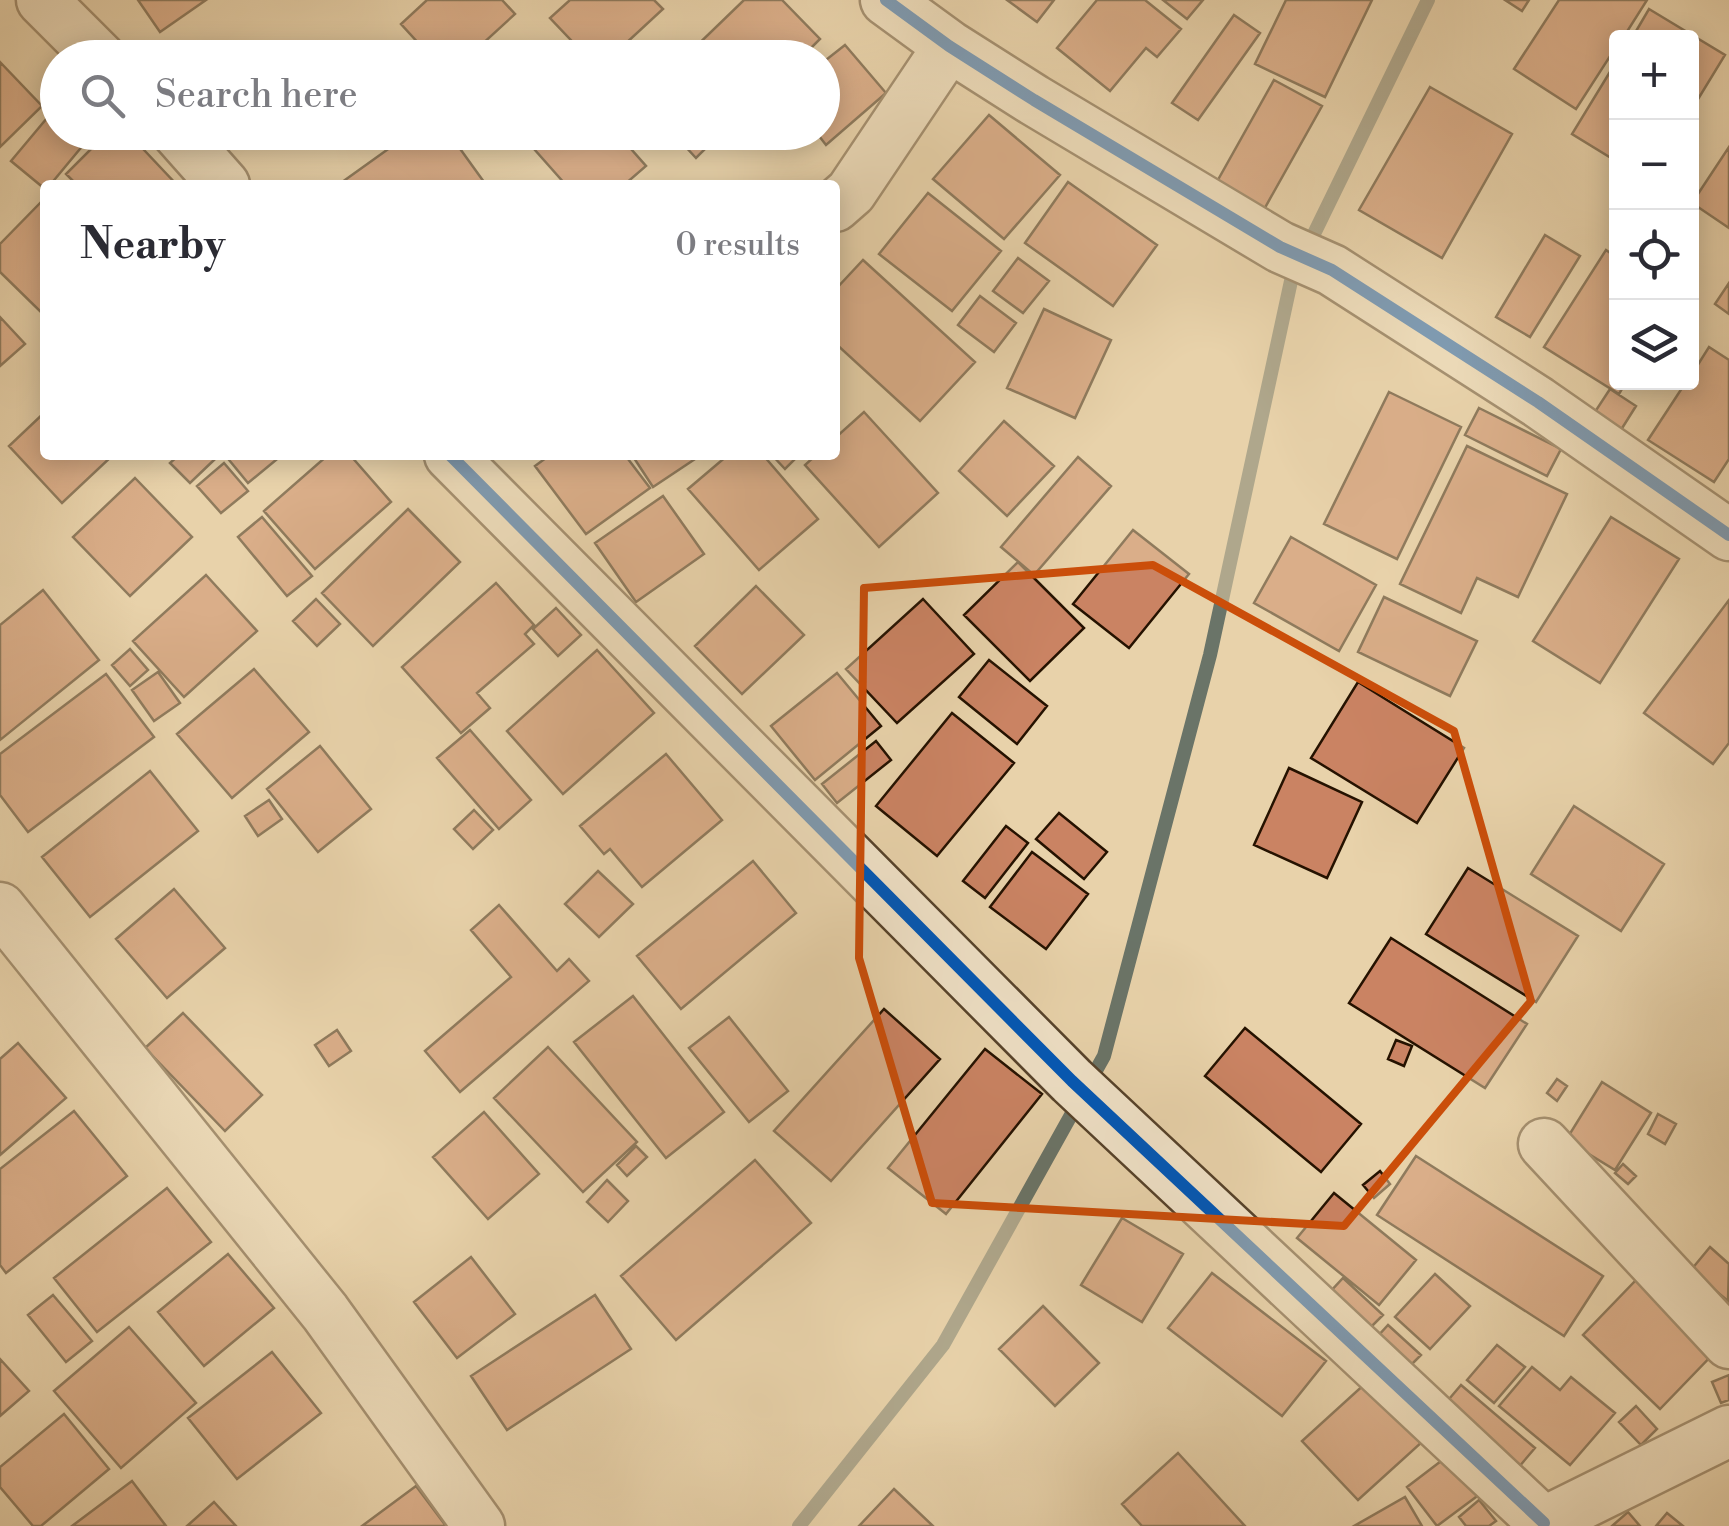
<!DOCTYPE html>
<html lang="en">
<head>
<meta charset="utf-8">
<style>
  body { margin:0; font-family:"Libre Bodoni",serif; background:#f2f2f3; color:#2b2b33 }
  .controls { position:absolute; right:30px; top:30px; display:grid; overflow:hidden; border-radius:10px; box-shadow:0 5px 25px #0003 }
  .controls button { width:90px; height:90px; display:grid; place-items:center; padding:0; border:0; border-bottom:2px solid #e1e1e2; background:#fff; color:#2b2b33; font:50px sans-serif }
  .list { margin:0; padding:0; list-style:none }
  h2 { display:flex; justify-content:space-between; align-items:center; height:130px; margin:0; padding:0 40px; font-size:42px }
  h2 small { font-size:32px; font-weight:400; color:#7c7c81 }
  .icon { flex:none; width:55px; height:55px; fill:none; stroke:currentColor; stroke-width:2; stroke-linecap:round; stroke-linejoin:round }
  .map { position:relative; flex:none; width:1729px; height:1526px; overflow:hidden }
  .search { position:absolute; background:#fff; box-shadow:0 5px 25px #0003; left:40px; top:40px; width:800px; height:110px; display:flex; align-items:center; gap:25px; box-sizing:border-box; padding:0 35px; border-radius:55px; color:#7c7c81; font-size:38px }
  .panel { position:absolute; background:#fff; box-shadow:0 5px 25px #0003; left:40px; top:180px; width:800px; height:280px; border-radius:10px }
  .map>svg:first-child { display:block }
  .lines { fill:none; stroke-linecap:round; stroke-linejoin:round }
  .stream { stroke:#6a7468; stroke-width:14 }
  .building { fill:#ca8363; stroke:#251200; stroke-width:2.5 }
  .minor-casing { stroke:#56422a; stroke-width:55 }
  .minor { stroke:#f0e2c8; stroke-width:50 }
  .cycleway-casing { stroke:#f0e2c8; stroke-width:19 }
  .cycleway { stroke:#0057b8; stroke-width:12 }
  .marked { fill:none; stroke:#cb4e0a; stroke-width:8; stroke-linejoin:round }
</style>
</head>
<body>
<div class="map">
<svg width="1729" height="1526" viewBox="0 0 1729 1526">
  <rect width="100%" height="100%" fill="#e8d2aa"/>
  <filter id="stains"><feTurbulence type="fractalNoise" baseFrequency=".002" numOctaves="4"/><feColorMatrix values="0 0 0 0 .2 0 0 0 0 .09 0 0 0 0 .02 0 0 0 .5 -.17"/></filter>
  <radialGradient id="worn" r=".72"><stop offset=".6" stop-color="#630" stop-opacity="0"/><stop offset="1" stop-color="#630" stop-opacity=".3"/></radialGradient>
  <g class="lines">
    <path class="stream" d="M799 1526 943 1345 1104 1056 1210 655 1291 281 1428 0"/>
  </g>
  <path class="building" d="M138 0H206L160 32Z
    M427 0H502L515 14 467 58H432L401 24Z
    M570 0H654L663 9 610 58H588L550 18Z
    M744 0H782L820 39 801 58H684Z
    M1007 0H1054L1037 22Z
    M1097 0H1145L1181 29 1157 57 1146 48 1110 91 1057 48Z
    M1163 0H1203L1187 19Z
    M1286 0H1372L1325 97 1255 64Z
    M1505 0H1529L1522 11Z
    M1559 0H1647L1623 38H1616V47L1576 109 1514 69Z
    M1649 9 1725 55 1692 109V38H1632Z
    M1234 15 1260 33 1198 120 1172 103Z
    M845 45 886 93 826 145 816 132H822V63Z
    M0 62 42 106 0 147Z
    M1616 62V161L1572 134Z
    M1274 80 1322 106 1262 213 1214 187Z
    M1430 87 1512 134 1442 258 1359 210Z
    M58 105V132H94L50 185H45V189L11 161Z
    M989 115 1060 175 1004 239 933 179Z
    M108 132H127L177 185H77L66 174Z
    M412 132H448L484 182 480 185H338Z
    M519 132H616L646 166 624 185H566Z
    M672 132H722L696 158Z
    M1729 147V228L1692 203Z
    M1068 182 1157 245 1113 306 1025 243Z
    M928 193 1001 251 952 311 879 254Z
    M45 198V316L0 272V244Z
    M1545 235 1580 256 1530 337 1496 317Z
    M1606 250 1616 257V382H1626L1619 394 1544 347Z
    M1018 258 1049 281 1023 313 993 291Z
    M863 260 975 362 920 421 835 343V290Z
    M1729 283V314L1715 304Z
    M980 296 1016 323 994 352 958 325Z
    M1044 309 1111 340 1075 418 1007 388Z
    M0 317 25 344 0 366Z
    M1709 347 1729 360V459L1714 482 1648 440 1686 382H1692V374Z
    M1610 389 1636 406 1614 441 1587 424Z
    M1389 392 1461 427 1397 559 1324 524Z
    M1479 408 1561 449 1547 476 1465 435Z
    M45 412V455L112 456 62 503 9 446Z
    M864 412 938 493 879 547 805 465 816 455H835V438Z
    M1004 421 1054 466 1007 516 959 471Z
    M1467 446 1567 494 1518 597 1477 578 1461 613 1400 584Z
    M179 455H212L215 459 190 483 170 463Z
    M225 455H282L248 483Z
    M328 455H350L391 502 315 569 264 511Z
    M550 455H625L650 488 586 534 535 466Z
    M632 455H701L653 487Z
    M728 455H763L818 519 759 570 688 489Z
    M772 455H799L785 469Z
    M1078 457 1111 486 1034 575 1001 547Z
    M224 463 248 491 221 513 197 486Z
    M135 478 192 537 130 596 73 537Z
    M663 496 704 554 636 602 595 543Z
    M408 509 460 562 373 646 322 593Z
    M262 517 312 576 287 596 238 537Z
    M1611 517 1679 559 1600 683 1533 641Z
    M1133 530 1189 574 1129 648 1073 604Z
    M1291 537 1376 585 1339 651 1254 603Z
    M1018 562 1084 628 1030 681 964 615Z
    M206 575 257 631 184 697 133 641Z
    M496 583 534 625 525 634 534 644 477 693 490 708 461 733 402 667Z
    M756 586 804 635 742 694 695 646Z
    M43 590 99 660 0 740V625Z
    M1384 597 1477 641 1450 696 1358 652Z
    M316 599 340 624 317 646 293 621Z
    M923 599 974 654 897 723 846 669Z
    M1729 600V743L1713 764 1644 713Z
    M556 608 581 635 558 656 533 629Z
    M130 649 148 670 130 686 112 665Z
    M597 650 654 713 563 794 507 731Z
    M989 660 1047 706 1017 744 959 697Z
    M254 669 309 732 232 798 177 734Z
    M158 672 180 703 154 721 132 690Z
    M837 673 881 726 815 780 771 726Z
    M106 674 154 737 28 832 0 795V754Z
    M1358 682 1464 748 1417 823 1311 758Z
    M952 713 1014 763 937 856 876 806Z
    M470 730 531 800 499 829 437 758Z
    M876 741 891 760 837 803 822 784Z
    M320 746 371 809 318 852 267 789Z
    M666 754 722 820 642 887 610 849 604 854 580 826Z
    M1289 768 1362 802 1327 878 1254 845Z
    M150 771 198 831 90 917 42 857Z
    M269 800 282 819 258 836 245 816Z
    M1574 806 1664 864 1621 931 1531 874Z
    M474 810 493 830 473 849 454 829Z
    M1059 813 1107 852 1084 879 1036 839Z
    M1006 826 1028 843 985 898 963 881Z
    M1032 852 1088 894 1046 949 990 907Z
    M753 861 796 913 681 1009 637 956Z
    M1468 868 1578 936 1536 1002 1426 934Z
    M598 871 633 904 599 937 565 904Z
    M174 889 225 948 167 998 116 939Z
    M499 905 557 971 569 959 589 981 460 1092 425 1051 511 977 471 930Z
    M1391 938 1527 1024 1485 1088 1349 1003Z
    M633 996 724 1112 666 1158 574 1042Z
    M884 1009 940 1059 831 1181 774 1131Z
    M183 1013 262 1095 225 1131 145 1048Z
    M729 1017 788 1091 749 1122 689 1048Z
    M1245 1028 1361 1124 1321 1172 1205 1076Z
    M337 1030 351 1051 329 1066 315 1045Z
    M1396 1040 1412 1046 1404 1066 1388 1059Z
    M18 1043 66 1098 0 1155V1059Z
    M548 1047 637 1142 583 1192 494 1098Z
    M985 1049 1042 1094 946 1214 888 1168Z
    M1557 1079 1567 1086 1557 1101 1547 1093Z
    M1602 1082 1651 1113 1615 1170 1566 1140Z
    M74 1111 127 1176 6 1273 0 1265V1169Z
    M484 1112 539 1174 488 1219 433 1157Z
    M1658 1114 1676 1124 1665 1144 1648 1134Z
    M636 1146 647 1157 627 1176 617 1165Z
    M1416 1156 1603 1276 1564 1336 1377 1215Z
    M755 1160 811 1223 676 1340 621 1276Z
    M1623 1164 1636 1176 1628 1184 1615 1173Z
    M1380 1171 1390 1184 1374 1198 1363 1185Z
    M607 1180 628 1201 608 1222 587 1202Z
    M167 1188 211 1242 97 1332 54 1278Z
    M1334 1193 1416 1260 1379 1305 1297 1238Z
    M1122 1218 1183 1254 1142 1322 1081 1285Z
    M1710 1247 1729 1264 1728 1301 1691 1270Z
    M228 1254 274 1308 204 1366 158 1312Z
    M471 1257 515 1314 457 1358 414 1302Z
    M1212 1273 1326 1361 1282 1416 1168 1328Z
    M1435 1274 1470 1306 1430 1349 1395 1317Z
    M1343 1278 1383 1315 1370 1328 1330 1292Z
    M1638 1278 1715 1352 1660 1409 1583 1335Z
    M53 1295 92 1341 66 1362 28 1315Z
    M595 1295 631 1349 507 1430 471 1376Z
    M1043 1306 1099 1363 1055 1406 999 1349Z
    M1388 1325 1421 1355 1410 1366 1378 1336Z
    M129 1327 196 1403 121 1468 54 1391Z
    M1497 1345 1525 1367 1494 1403 1467 1380Z
    M272 1352 321 1413 237 1479 188 1418Z
    M0 1359 29 1391 0 1416Z
    M1532 1367 1560 1390 1571 1377 1615 1413 1570 1465 1499 1406Z
    M1729 1375V1400L1721 1403 1712 1382Z
    M1368 1381 1422 1442 1358 1500 1302 1441Z
    M1461 1385 1535 1448 1518 1468 1444 1405Z
    M1636 1406 1657 1429 1641 1445 1619 1422Z
    M64 1414 109 1469 41 1526H33L0 1487V1467Z
    M1178 1453 1245 1526H1142L1122 1504Z
    M1449 1455 1480 1494 1437 1526 1407 1487Z
    M132 1481 166 1526H72Z
    M416 1486 446 1526H362Z
    M894 1489 933 1526H859Z
    M1405 1497 1422 1526H1354Z
    M1479 1500 1496 1521 1489 1526H1466L1459 1517Z
    M214 1502 236 1526H187Z
    M1628 1512 1640 1526H1612Z
    M1667 1513 1683 1526H1656Z"/>
  <g class="lines">
    <g class="minor-casing">
      <path id="minor" d="M42 0 100 58
        M886 0 949 46 1034 100 1280 247 1332 270 1538 402 1729 535
        M177 132 224 185
        M835 206 851 192 949 46
        M450 455 1072 1081 1544 1523
        M0 908 325 1312 479 1526
        M1544 1144 1729 1343
        M1537 1526 1729 1431"/>
    </g>
    <use href="#minor" class="minor"/>
    <g class="cycleway-casing">
      <path id="cycleway" d="M886 0 949 46 1034 100 1280 247 1332 270 1538 402 1729 535
        M450 455 1072 1081 1544 1523"/>
    </g>
    <use href="#cycleway" class="cycleway"/>
  </g>
  <path d="M0 0H1729V1526H0ZM1153 565 1454 731 1531 1001 1344 1226 932 1203 859 958 864 588Z" fill="#e8d2aa" fill-opacity=".55" fill-rule="evenodd"/>
  <path class="marked" d="M1153 565 1454 731 1531 1001 1344 1226 932 1203 859 958 864 588Z"/>
  <rect width="100%" height="100%" filter="url(#stains)"/>
  <rect width="100%" height="100%" fill="url(#worn)"/>
</svg>
<div class="controls">
<button>+</button>
<button>−</button>
<button><svg class="icon" aria-label="locate" viewBox="0 0 24 24"><circle cx="12" cy="12" r="6"/><path d="M12 2v4M12 18v4M2 12h4M18 12h4"/></svg></button>
<button><svg class="icon" aria-label="layers" viewBox="0 0 24 24"><path d="M12 4l9 5-9 5-9-5zM3 14l9 5 9-5"/></svg></button>
</div>
<div class="search"><svg class="icon" aria-label="search" viewBox="0 0 24 24"><circle cx="10" cy="10" r="6"/><path d="M15 15l6 6"/></svg>Search here</div>
<section class="panel">
<h2>Nearby<small>0 results</small></h2>
<ul class="list">
</ul>
</section>
</div>
</body>
</html>
